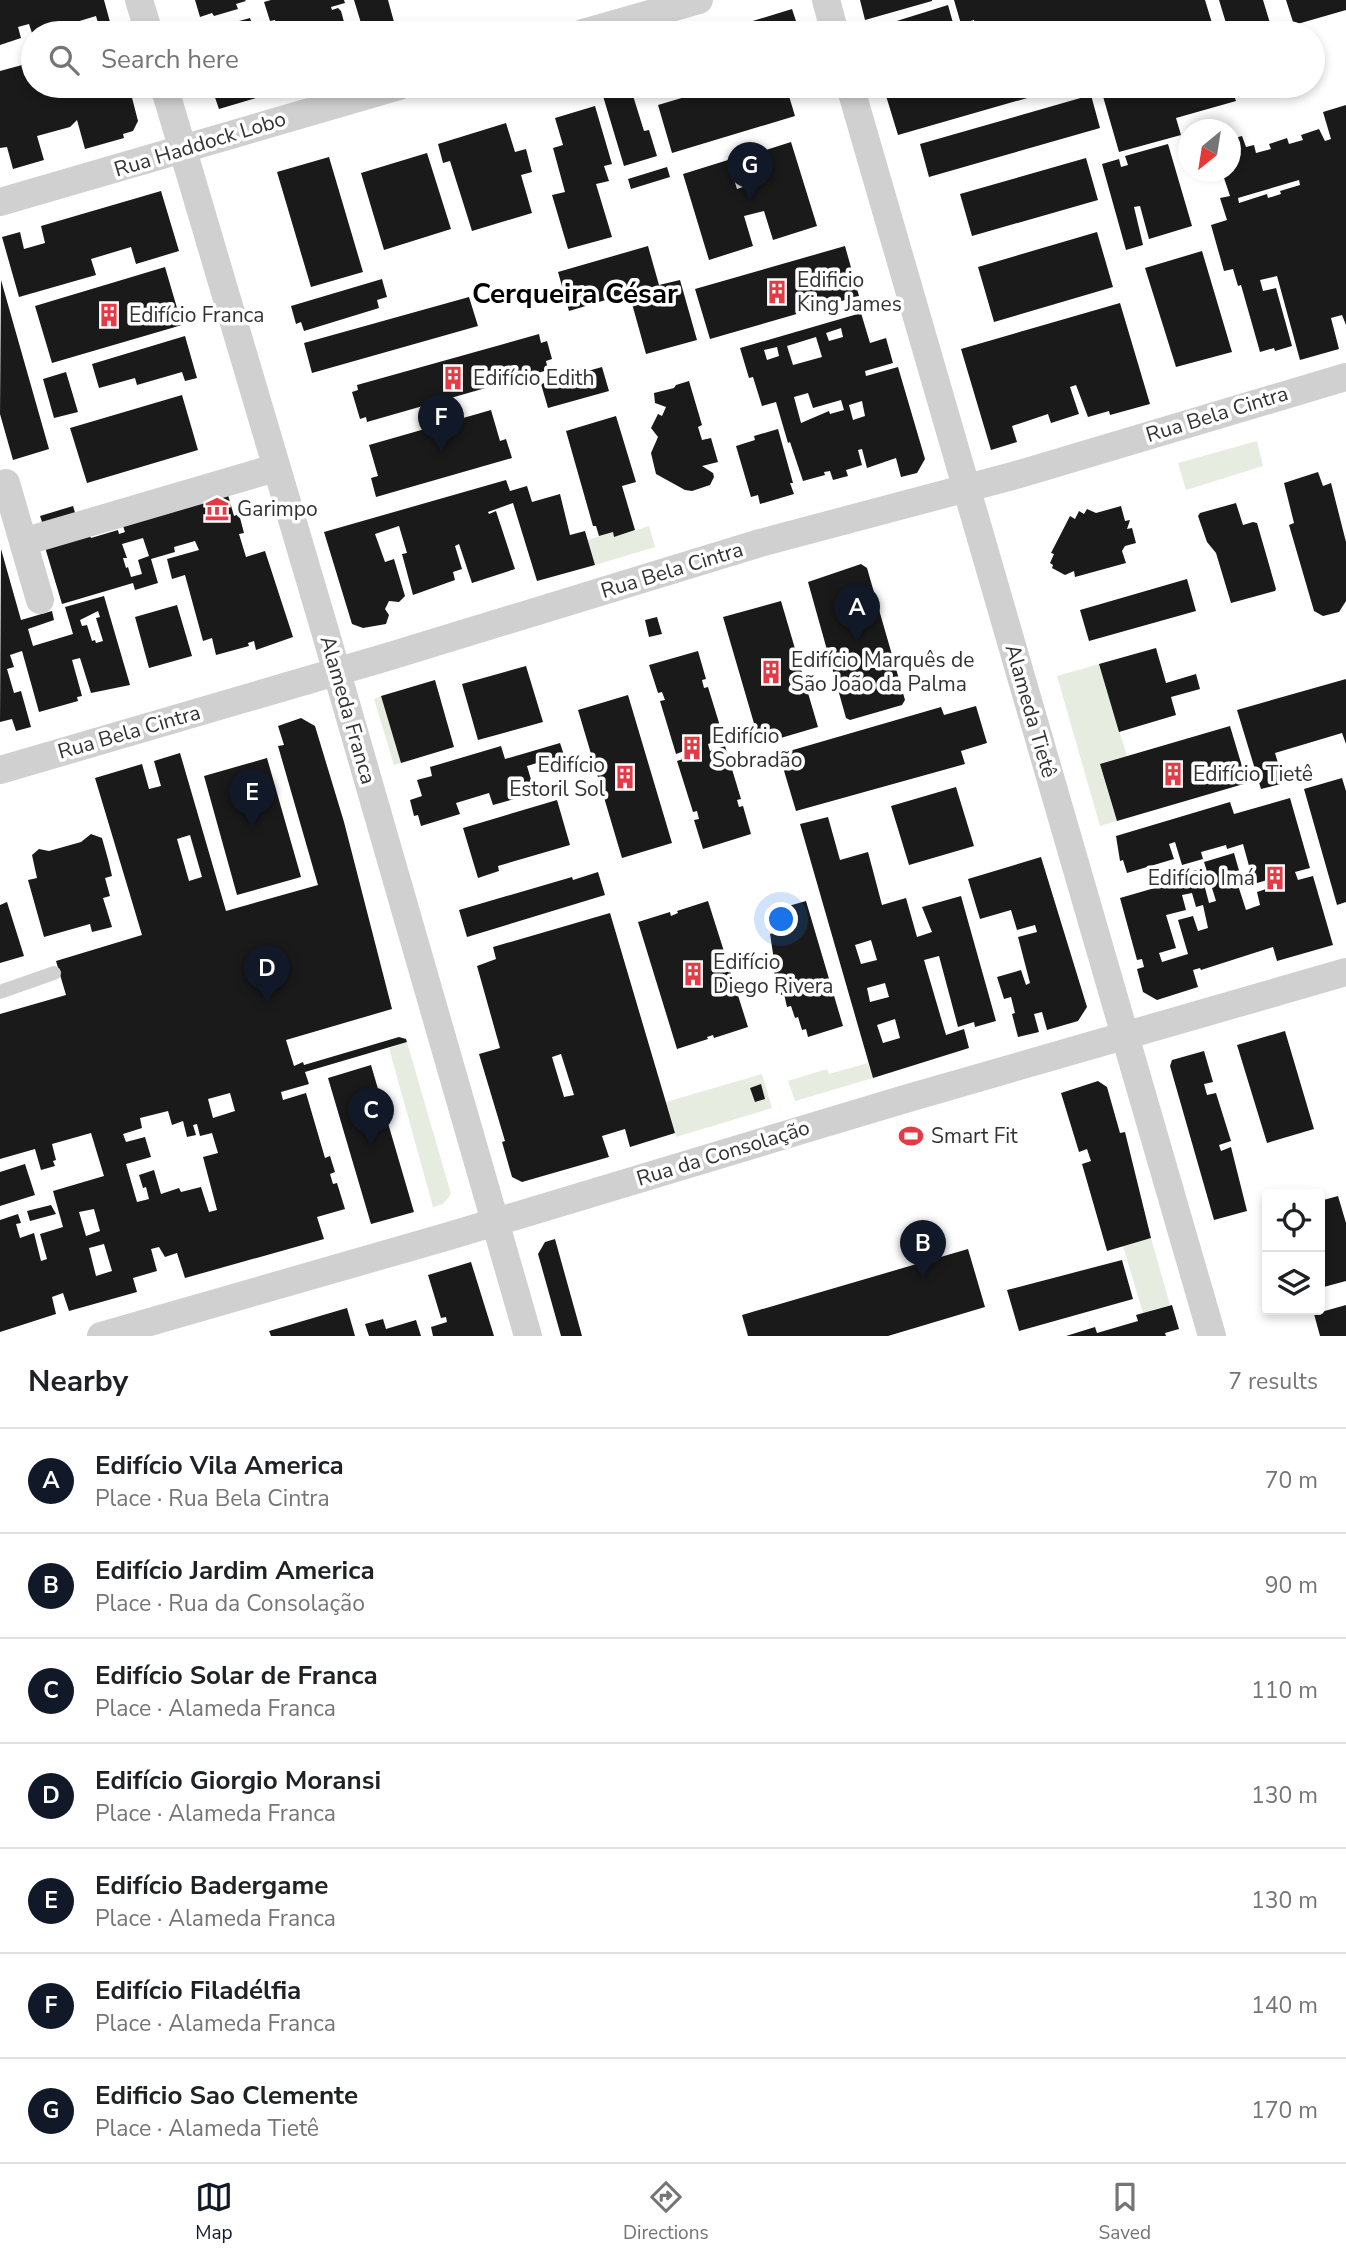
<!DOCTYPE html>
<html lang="en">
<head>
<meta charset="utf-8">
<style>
  body { margin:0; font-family:"Nunito Sans",sans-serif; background:#f6f6f6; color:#202124 }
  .controls { position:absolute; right:21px; bottom:21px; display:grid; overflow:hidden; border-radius:7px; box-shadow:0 4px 10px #0003 }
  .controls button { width:63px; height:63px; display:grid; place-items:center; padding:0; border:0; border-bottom:2px solid #e0e0e0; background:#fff; color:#202124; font:35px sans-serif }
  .compass { position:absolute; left:1178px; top:119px; width:63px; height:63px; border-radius:50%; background:#fff; box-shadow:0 4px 10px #0003; rotate:210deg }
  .you { position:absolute; left:782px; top:920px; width:24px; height:24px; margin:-18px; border:5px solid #fff; border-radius:50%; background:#1a73e8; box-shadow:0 0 0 10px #1a73e833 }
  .badge { display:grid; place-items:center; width:46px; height:46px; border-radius:50%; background:#111827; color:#fff; font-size:23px; font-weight:700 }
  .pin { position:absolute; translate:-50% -58px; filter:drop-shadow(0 2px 4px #0008) }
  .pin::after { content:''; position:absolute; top:37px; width:24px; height:21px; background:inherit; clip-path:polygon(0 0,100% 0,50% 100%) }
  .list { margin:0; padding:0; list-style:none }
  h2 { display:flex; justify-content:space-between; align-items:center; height:91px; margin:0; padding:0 28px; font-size:30px }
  h2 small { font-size:23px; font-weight:400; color:#757577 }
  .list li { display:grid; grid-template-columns:46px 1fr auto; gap:21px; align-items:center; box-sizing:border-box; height:105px; padding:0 28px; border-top:2px solid #e0e0e0 }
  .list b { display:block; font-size:26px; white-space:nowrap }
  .list p { margin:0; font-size:23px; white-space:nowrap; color:#757577 }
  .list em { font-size:23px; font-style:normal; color:#757577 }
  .icon { flex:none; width:38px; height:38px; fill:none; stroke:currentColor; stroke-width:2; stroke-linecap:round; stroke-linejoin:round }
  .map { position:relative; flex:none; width:1346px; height:1336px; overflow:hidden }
  .search { position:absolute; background:#fff; box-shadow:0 4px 10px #0003; left:21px; right:21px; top:21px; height:77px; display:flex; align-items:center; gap:18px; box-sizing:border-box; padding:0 24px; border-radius:38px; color:#757577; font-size:26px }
  .sheet { height:826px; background:#fff }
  nav { display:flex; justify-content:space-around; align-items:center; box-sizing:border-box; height:98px; border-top:2px solid #e0e0e0; background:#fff; font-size:19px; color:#757577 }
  nav a { display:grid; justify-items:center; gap:4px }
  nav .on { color:#111827 }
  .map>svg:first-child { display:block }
  .green { fill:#e6ecdf }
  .building { fill:#1a1a1a; fill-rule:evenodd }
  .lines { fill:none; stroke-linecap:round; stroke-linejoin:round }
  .lane { stroke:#d0d0d0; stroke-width:14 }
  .street { stroke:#d0d0d0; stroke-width:28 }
  .labels { text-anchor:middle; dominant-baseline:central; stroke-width:7; stroke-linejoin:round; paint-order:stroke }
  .street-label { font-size:21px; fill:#333; stroke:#fff }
  .poi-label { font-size:21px; fill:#333; stroke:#fff; text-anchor:start }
  .district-label { font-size:28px; font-weight:bold; fill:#000; stroke:#fff }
</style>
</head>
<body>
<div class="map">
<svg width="1346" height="1336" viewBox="0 0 1346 1336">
  <rect width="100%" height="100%" fill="#fff"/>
  <path class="green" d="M1257 441 1263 466 1186 490 1178 463Z
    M649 526 655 547 595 565 587 540 613 532 615 537Z
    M1099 664 1127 756 1100 765 1117 821 1100 826 1057 676Z
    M381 696 401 763 394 765 374 699Z
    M407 1042 451 1194 443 1204 433 1207 389 1048Z
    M868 1063 873 1078 795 1101 788 1081 827 1069 829 1074Z
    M762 1074 772 1108 676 1137 666 1102Z
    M1151 1238 1170 1305 1143 1313 1123 1246Z"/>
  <path class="building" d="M0 0H104L113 33H91L100 30 96 16 40 33H32L29 24 18 27 21 38 0 45Z
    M195 0H245L246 1 236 4 238 9 214 16 212 13 200 17Z
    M271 0H344L345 3 331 7 332 10 338 8 341 11 347 33H279L275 20 270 21 264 2Z
    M354 0H388L397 33H364Z
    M860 0H932V1L865 20Z
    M954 0H1205L1215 33H880L889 29 887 24 948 5 955 30 975 24 974 20 961 24Z
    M1219 0H1263L1273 33H1229Z
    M1286 0H1346V10L1294 25Z
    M792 9 800 33H714Z
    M250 18 255 33H200L210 29Z
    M33 62V86H129L138 121 133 131 123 134 124 138 85 149 77 120 70 127 37 136 44 160 13 169 7 147 0 148V71Z
    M211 86H256L259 97 219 109Z
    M600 86H630L644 131 649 130 657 156 624 166Z
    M657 86H693L661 96Z
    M722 86H786L795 116 672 153 658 105Z
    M883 86H1069L898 135Z
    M1100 86H1231L1236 101 1176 118 1181 135 1119 152Z
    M1091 95 1100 128 929 177 920 144Z
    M1346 105V325L1342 315 1331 318 1339 349 1300 360 1277 276 1260 280 1263 291 1276 288 1292 346 1275 351 1274 348 1260 352 1241 285 1238 286 1233 269 1224 271 1211 225 1227 220 1220 198 1230 196 1222 172H1231V139L1242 136 1246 147 1254 145 1256 153 1271 149 1269 144 1287 138 1289 144 1303 140 1301 135 1319 129 1325 141 1331 139 1323 112ZM1299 180 1300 185 1280 191 1281 194 1268 198 1267 194 1239 203 1238 198Z
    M595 106 612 164 604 166 609 181 596 184 612 237 568 249 552 195 565 192 553 148 563 145 555 118Z
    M506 123 515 152 526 149 532 172 521 175 532 213 472 231 450 161 443 163 438 144Z
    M791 142 817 226 773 240 764 211 744 216 753 246 709 260 683 174 728 160 737 189 755 183 747 156Z
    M1168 144 1192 226 1149 239 1140 206 1134 207 1143 245 1126 250 1102 164 1119 159 1121 167 1128 165 1125 156Z
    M427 153 451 229 384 250 361 173Z
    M329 157 363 272 311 287 277 172Z
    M1086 158 1098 200 972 236 960 194Z
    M667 167 670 177 631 189 628 179Z
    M161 191 179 251 136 264 131 247 91 259 96 275 19 297 2 237 20 232 24 249 45 243 41 226Z
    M1097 232 1113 287 994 322 978 267Z
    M648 246 659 285 680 280 697 340 646 354 629 293 569 311 558 272Z
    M845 246 859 296 710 339 695 289Z
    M1202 251 1232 352 1176 367 1145 268Z
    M165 267 182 325 52 363 35 306Z
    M382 279 387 297 377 300 379 308 304 331 301 322 296 324 291 306Z
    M1 280 49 449 13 460 0 414Z
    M469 297 478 326 312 373 304 343Z
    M1120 303 1150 404 1110 415 1109 411 1088 417 1076 385 1070 387 1079 414 1051 423 1048 414 1012 426 1017 442 991 450 961 349Z
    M861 313 870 343 886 338 893 363 865 371 866 376 898 367 925 459 917 473 901 477 896 458 867 468 862 449 858 450 862 465 846 470 848 476 833 480 830 471 824 472 825 475 803 481 790 442 788 443 776 402 762 406 753 377 749 378 740 348ZM841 328 843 337 829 341 826 333ZM816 337 822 357 793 365 787 346ZM777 347 779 356 767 360 764 350ZM808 393 813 408 841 400 844 410 830 414 829 411 801 423 794 397ZM862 401 865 416 853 420 849 405Z
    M539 334 541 343 547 341 552 359 546 361 548 370 367 422 366 417 360 419 352 392 358 390 357 385Z
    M185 336 197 378 185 381 182 372 137 385 135 378 99 388 92 364Z
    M602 367 609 391 548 408 541 384Z
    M66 372 78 412 54 418 43 379Z
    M689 381 702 425 698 427 702 440 711 438 718 462 702 466 713 473 714 477 710 485 692 491 685 490 656 474 651 453 658 437 651 428 658 414 662 416 666 407 655 403 654 393 674 388 676 385Z
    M182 395 198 450 87 483 70 428Z
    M491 410 500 441 506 439 512 458 376 497 371 478 378 476 369 445Z
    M616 416 636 482 622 486 635 530 614 537 613 532 599 536 596 526H593L566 431Z
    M778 429 793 483H790L794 494 760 504 758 495 751 497 736 446 755 440 754 436Z
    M1318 472 1323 486 1331 483 1346 542V601L1339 612 1323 616 1314 611 1289 525 1294 523 1284 483Z
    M506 480 510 491 527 486 532 502 560 494 570 535 585 531 595 565 537 581 513 503 488 512 489 514 496 511 515 569 472 583 459 544 455 546 462 569 453 572 455 580 413 595 402 554 407 553 399 526 375 534 385 562 394 559 405 596 399 602 389 601 385 609 389 615 386 624 363 628 352 624 324 532Z
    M228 495 234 516 239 514 244 533 239 534 246 557 265 551 293 637 256 650 254 641 248 643 249 646 216 655 212 638 203 641 185 575 172 579 167 559 199 550 195 541 174 547 175 552 151 559 158 583 135 590 133 583 62 604 44 544 88 532 91 538 118 530 119 534 125 532 123 526ZM143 538 149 556 138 560 142 574 131 577 128 567 126 568 123 558H127L122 544Z
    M1236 503 1243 525 1253 522 1257 523 1276 589 1275 591 1231 603 1216 553 1207 542 1198 516 1200 513Z
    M73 506 77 519 44 528 40 516Z
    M1121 506 1125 521 1130 520 1127 529 1132 528 1136 543 1125 546 1122 551 1126 563 1075 577 1074 571 1065 575 1052 568 1053 565 1050 563 1054 554 1051 553 1070 516 1075 519 1079 511 1084 514 1087 509 1096 513Z
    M1 549 21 620 52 611 54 620 28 629 33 646 73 634 65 607 104 596 130 685 91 693 80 658 72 660 82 696 77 697 78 701 39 712 22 651 10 655 14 667 7 669 14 693 21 691 31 727 16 731 12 719 0 722ZM98 611 100 617 96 618 103 641 96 643 95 640 92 641 87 625 82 626 80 620Z
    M861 564 867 568 905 700 902 705 850 720 846 718 808 582Z
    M1187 579 1196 611 1089 641 1080 610Z
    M781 601 818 727 760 744 723 617Z
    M177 605 192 656 149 668 135 617Z
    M657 617 662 634 649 637 645 620Z
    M1156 648 1166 683 1196 674 1200 689 1171 697 1176 715 1119 732 1099 664Z
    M698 651 706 679 702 680 704 688 708 687 724 739 708 744 710 751 725 746 741 799 737 800 739 807 743 806 751 834 703 849 694 820 699 819 697 811 693 812 677 761 689 757 687 750 676 754 660 701 665 700 662 692 658 693 649 665Z
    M526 666 543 722 478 740 462 684Z
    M1346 679V744L1342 733 1275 753 1284 783 1261 789 1237 710Z
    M435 680 454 747 401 763 381 696Z
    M628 695 672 843 622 858 578 710Z
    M976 706 987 743 961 751 965 764 796 811 779 754 941 707 944 715Z
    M301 718 315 726 344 822 392 1009 286 1040 294 1066 303 1062 304 1065 399 1037 406 1039 407 1042 305 1072 309 1084 281 1092 283 1100 306 1093 325 1158 330 1156 335 1172 330 1174 333 1184 337 1183 345 1209 317 1217 324 1239 185 1278 177 1253 165 1257 159 1247 151 1249 157 1271 133 1278 137 1292 69 1311 63 1293 52 1297 56 1314 0 1332V1220L18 1214 21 1223 16 1224 20 1238 34 1233 41 1261 47 1259 40 1234 63 1227 53 1191 104 1176 91 1133 52 1144 56 1160 53 1161 55 1166 41 1170 35 1149 0 1159V1014L66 995 56 961 142 935 95 778 142 764 149 789 161 786 154 761 180 753 226 911 318 885 278 746 284 745 278 726ZM190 835 202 877 189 881 177 839ZM230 1093 235 1111 213 1118 208 1099ZM168 1111 172 1125 183 1121 187 1137 196 1135 193 1125 197 1124 200 1136 212 1133 218 1153 203 1157 217 1210 209 1212 201 1187 181 1192 179 1188 161 1194 154 1170 139 1175 143 1188 146 1187 149 1199 137 1202 126 1164 151 1157 145 1137 126 1142 123 1134 142 1128 140 1118ZM94 1209 100 1231 86 1236 79 1212ZM104 1244 112 1271 96 1276 89 1248Z
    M1230 726 1247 783 1117 821 1100 764Z
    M560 743 564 755 527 766 535 793 493 805 489 793 456 803 460 814 421 826 418 815 414 816 410 800 422 796 417 780 432 776 430 767 501 746 505 759Z
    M267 758 301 877 237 895 204 776Z
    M1342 778 1346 791V902L1337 905 1304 789Z
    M956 787 974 846 909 865 891 806Z
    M1290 798 1310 868 1295 872 1298 880 1313 876 1333 945 1277 961 1273 947 1201 970 1200 968 1193 970 1198 987 1157 1000 1143 992 1137 969 1144 967 1142 959 1137 960 1120 898 1158 887 1157 881 1176 876 1179 886 1188 883 1185 873 1200 869 1209 903 1216 901 1204 862 1234 853 1240 874 1235 876 1246 910 1260 905 1257 892 1269 888 1267 880 1254 884 1243 844 1227 849 1226 845 1201 852 1203 859 1182 865 1175 842 1169 844 1174 859 1127 873 1123 860 1120 861 1116 836 1230 802 1234 814ZM1192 893 1196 907 1203 905 1208 928 1198 931 1193 916 1178 920 1188 954 1162 962 1159 953 1176 948 1166 915 1186 910 1182 895Z
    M557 800 570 845 498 866 499 871 478 878 463 828Z
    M828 817 840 860 868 852 882 905 906 898 917 937 932 932 922 907 961 896 996 1021 975 1027 974 1022 958 1027 939 956 924 960 946 1035 964 1029 969 1048 873 1078 800 824ZM871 940 877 960 861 964 855 945ZM885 983 889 997 870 1002 867 988ZM895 1019 900 1038 883 1043 877 1025Z
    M91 834 102 838 109 863 112 876 105 878 110 896 103 898 112 927 92 932 90 924 44 937 28 880 37 878 32 855 39 849 49 851 81 842Z
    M1041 857 1087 1007 1078 1021 1047 1030 1042 1012 1034 1014 1039 1032 1018 1037 1012 1014 1015 1013 1011 997 1004 999 997 977 1021 970 1026 985 1030 983 1018 937 1037 932 1035 925 1017 930 1011 910 980 919 968 879Z
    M598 872 605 895 467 937 459 910 572 877 573 880Z
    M708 901 748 1027 714 1038 713 1035 707 1037 708 1039 677 1049 638 922 670 912 671 916 678 913 677 911Z
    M806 901 843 1026 808 1037 806 1029 802 1030 798 1017 795 1018 791 1006 787 1007 784 994 781 995 771 962 774 960 770 934 773 933 770 920 774 919 771 911Z
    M7 902 24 956 0 963V905Z
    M610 913 675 1133 630 1147 625 1129 602 1136 609 1157 522 1182 512 1177 502 1142 505 1141 479 1054 500 1048 477 966 496 959 493 947ZM561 1054 574 1095 564 1097 552 1057Z
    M1285 1031 1314 1129 1267 1143 1237 1045Z
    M1204 1051 1213 1082 1204 1084 1207 1095 1216 1093 1231 1141 1219 1145 1221 1151 1231 1147 1247 1211 1214 1220 1170 1066 1172 1060Z
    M371 1065 414 1212 371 1224 328 1078Z
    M1098 1081 1107 1087 1120 1133 1125 1132 1151 1238 1107 1251 1082 1164 1091 1161 1087 1149 1079 1152 1061 1093Z
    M761 1084 765 1099 755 1102 750 1088Z
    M25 1164 35 1195 0 1206V1172Z
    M1338 1196 1346 1223V1281L1320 1288V1201Z
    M51 1205 56 1214 30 1221 27 1211Z
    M555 1239 582 1336H561L538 1254 545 1242Z
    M968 1249 985 1307 888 1336H748L742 1315Z
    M1122 1260 1133 1299 1019 1331 1007 1290Z
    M471 1262 494 1336H433L431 1327 447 1322 446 1317 441 1318 428 1275Z
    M1172 1305 1179 1329 1165 1333 1166 1336H1066L1095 1327 1097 1333 1138 1321 1136 1315Z
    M1346 1305V1336H1320L1314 1314Z
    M347 1308 355 1336H271L269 1331Z
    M383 1319 386 1329 416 1320 421 1336H369L365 1324Z"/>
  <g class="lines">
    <path class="lane" d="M0 992 54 973"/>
    <path class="street" d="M139 0 149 33
      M826 0 835 33
      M583 33 699 0
      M164 86 325 631 528 1336
      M850 86 1212 1336
      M0 202 399 86
      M6 483 40 600
      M23 542 275 468
      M0 770 387 657 760 543 1016 475 1346 377
      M101 1336 449 1236 905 1099 1346 972"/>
  </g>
  <defs>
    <g id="building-bare" transform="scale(1.89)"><path d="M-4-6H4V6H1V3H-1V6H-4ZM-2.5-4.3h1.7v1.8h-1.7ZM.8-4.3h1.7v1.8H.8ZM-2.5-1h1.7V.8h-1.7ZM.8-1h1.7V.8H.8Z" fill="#e63946" stroke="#fff" stroke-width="2.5" paint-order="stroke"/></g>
    <g id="museum-bare" transform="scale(1.89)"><path d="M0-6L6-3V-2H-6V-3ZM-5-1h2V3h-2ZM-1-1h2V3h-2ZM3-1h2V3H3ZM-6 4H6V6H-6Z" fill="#e63946" stroke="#fff" stroke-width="2.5" paint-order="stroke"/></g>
    <g id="stadium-bare" transform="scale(1.89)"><path d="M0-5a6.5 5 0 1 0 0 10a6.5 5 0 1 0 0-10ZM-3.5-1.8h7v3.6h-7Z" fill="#e63946" stroke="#fff" stroke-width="2.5" paint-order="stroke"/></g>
  </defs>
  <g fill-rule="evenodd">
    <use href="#building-bare" x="777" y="292"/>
    <use href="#building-bare" x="109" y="315"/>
    <use href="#building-bare" x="453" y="378"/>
    <use href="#museum-bare" x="217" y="509"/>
    <use href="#building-bare" x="771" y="672"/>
    <use href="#building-bare" x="692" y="748"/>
    <use href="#building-bare" x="1173" y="774"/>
    <use href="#building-bare" x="625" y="777"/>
    <use href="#building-bare" x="1275" y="878"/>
    <use href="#building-bare" x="693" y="974"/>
    <use href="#stadium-bare" x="911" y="1136"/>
  </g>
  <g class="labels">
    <g class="street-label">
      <text transform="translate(200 144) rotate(-17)">Rua Haddock Lobo</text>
      <text transform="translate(1217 414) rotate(-17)">Rua Bela Cintra</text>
      <text transform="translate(672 570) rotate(-17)">Rua Bela Cintra</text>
      <text transform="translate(348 710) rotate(74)">Alameda Franca</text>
      <text transform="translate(1031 711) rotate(74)">Alameda Tietê</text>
      <text transform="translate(129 732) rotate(-16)">Rua Bela Cintra</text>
      <text transform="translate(723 1153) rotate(-17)">Rua da Consolação</text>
    </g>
    <g class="poi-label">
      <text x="797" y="280">Edificio<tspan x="797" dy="24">King James</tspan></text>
      <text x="129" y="315">Edifício Franca</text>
      <text x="473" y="378">Edifício Edith</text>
      <text x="237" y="509">Garimpo</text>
      <text x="791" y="660">Edifício Marquês de<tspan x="791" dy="24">São João da Palma</tspan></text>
      <text x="712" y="736">Edifício<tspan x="712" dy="24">Sobradão</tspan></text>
      <text x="605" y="765" text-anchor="end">Edifício<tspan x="605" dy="24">Estoril Sol</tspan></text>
      <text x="1193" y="774">Edifício Tietê</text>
      <text x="1255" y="878" text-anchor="end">Edifício Imá</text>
      <text x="713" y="962">Edifício<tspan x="713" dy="24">Diego Rivera</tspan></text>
      <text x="931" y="1136">Smart Fit</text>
    </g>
    <g class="district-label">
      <text x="575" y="294">Cerqueira César</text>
    </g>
  </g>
</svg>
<div class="controls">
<button><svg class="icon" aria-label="locate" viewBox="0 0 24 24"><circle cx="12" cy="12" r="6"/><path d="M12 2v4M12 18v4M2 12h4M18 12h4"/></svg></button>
<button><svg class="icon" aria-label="layers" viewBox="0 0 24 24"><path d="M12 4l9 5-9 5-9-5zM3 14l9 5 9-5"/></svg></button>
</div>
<svg class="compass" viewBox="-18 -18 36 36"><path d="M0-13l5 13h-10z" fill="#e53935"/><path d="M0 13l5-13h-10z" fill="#757577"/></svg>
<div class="you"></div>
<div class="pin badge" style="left:857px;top:642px">A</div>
<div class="pin badge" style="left:923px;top:1278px">B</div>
<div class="pin badge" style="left:371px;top:1145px">C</div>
<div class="pin badge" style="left:267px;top:1003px">D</div>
<div class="pin badge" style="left:252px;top:827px">E</div>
<div class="pin badge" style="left:441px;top:452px">F</div>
<div class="pin badge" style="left:750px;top:200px">G</div>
<div class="search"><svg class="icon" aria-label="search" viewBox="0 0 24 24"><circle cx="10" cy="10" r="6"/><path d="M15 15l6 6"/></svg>Search here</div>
</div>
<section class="sheet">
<h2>Nearby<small>7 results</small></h2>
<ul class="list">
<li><span class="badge">A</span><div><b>Edifício Vila America</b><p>Place · Rua Bela Cintra</p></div><em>70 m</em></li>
<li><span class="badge">B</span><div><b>Edifício Jardim America</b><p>Place · Rua da Consolação</p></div><em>90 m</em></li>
<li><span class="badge">C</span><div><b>Edifício Solar de Franca</b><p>Place · Alameda Franca</p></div><em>110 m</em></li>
<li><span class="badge">D</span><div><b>Edifício Giorgio Moransi</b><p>Place · Alameda Franca</p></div><em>130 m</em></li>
<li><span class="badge">E</span><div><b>Edifício Badergame</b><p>Place · Alameda Franca</p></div><em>130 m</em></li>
<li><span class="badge">F</span><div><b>Edifício Filadélfia</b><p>Place · Alameda Franca</p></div><em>140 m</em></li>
<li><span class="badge">G</span><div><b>Edificio Sao Clemente</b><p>Place · Alameda Tietê</p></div><em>170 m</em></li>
</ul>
</section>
<nav>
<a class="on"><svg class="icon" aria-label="map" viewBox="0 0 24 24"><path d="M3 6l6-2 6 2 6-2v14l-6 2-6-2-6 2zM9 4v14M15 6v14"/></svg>Map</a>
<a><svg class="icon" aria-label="directions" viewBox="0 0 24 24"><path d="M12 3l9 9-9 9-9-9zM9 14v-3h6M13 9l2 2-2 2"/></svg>Directions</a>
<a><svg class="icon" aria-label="saved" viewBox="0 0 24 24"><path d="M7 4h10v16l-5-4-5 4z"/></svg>Saved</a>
</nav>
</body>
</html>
